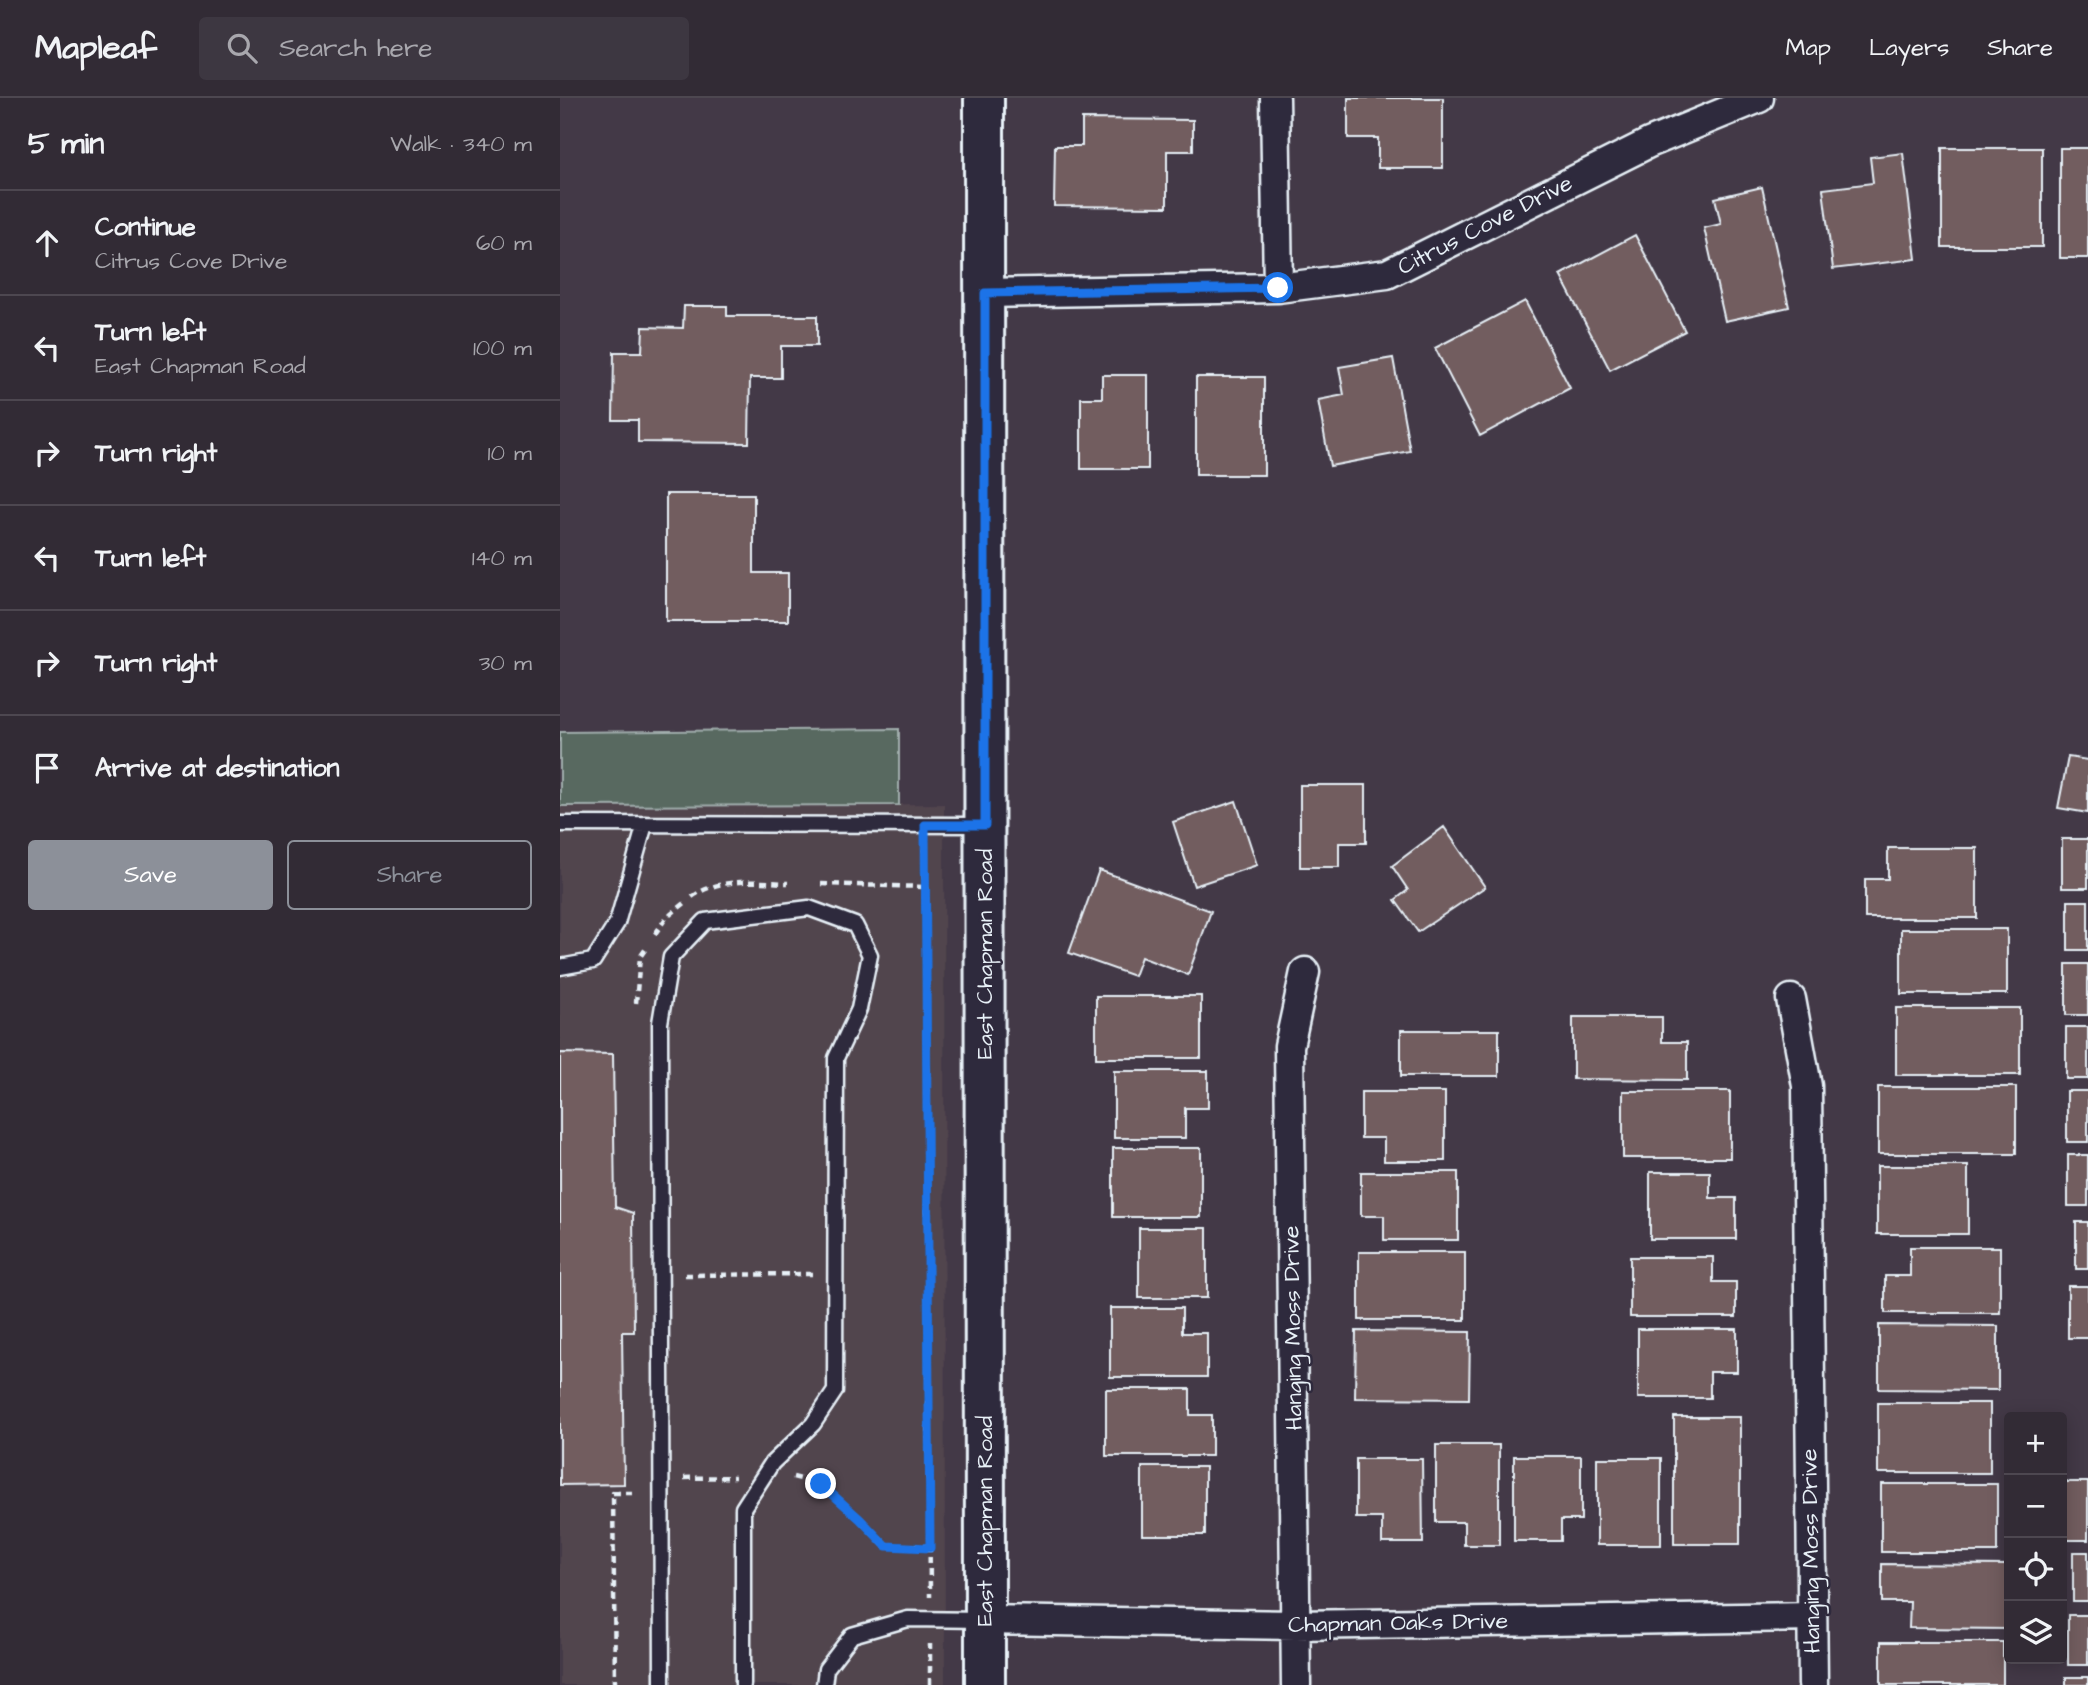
<!DOCTYPE html>
<html lang="en">
<head>
<meta charset="utf-8">
<style>
  body { margin:0; font-family:"Architects Daughter",sans-serif; background:#3d3741; color:#f1f3f6 }
  .controls { position:absolute; right:21px; bottom:21px; display:grid; overflow:hidden; border-radius:7px; box-shadow:0 4px 18px #0003 }
  .controls button { width:63px; height:63px; display:grid; place-items:center; padding:0; border:0; border-bottom:2px solid #4d4750; background:#322b35; color:#f1f3f6; font:35px sans-serif }
  .stop { position:absolute; width:21px; height:21px; margin:-16px; border:5px solid #1a73e8; border-radius:50%; background:#fff }
  .stop.end { background:#1a73e8; border-color:#fff; box-shadow:0 2px 7px #0008 }
  .list { margin:0; padding:0; list-style:none }
  h2 { display:flex; justify-content:space-between; align-items:center; height:91px; margin:0; padding:0 28px; font-size:30px }
  h2 small { font-size:23px; font-weight:400; color:#a8a7ad }
  .list li { display:grid; grid-template-columns:46px 1fr auto; gap:21px; align-items:center; box-sizing:border-box; height:105px; padding:0 28px; border-top:2px solid #4d4750 }
  .list b { display:block; font-size:26px; white-space:nowrap }
  .list p { margin:0; font-size:23px; white-space:nowrap; color:#a8a7ad }
  .list em { font-size:23px; font-style:normal; color:#a8a7ad }
  .actions { display:flex; gap:14px; padding:21px 28px }
  .actions a { flex:1; padding:16px 0; border:2px solid #8c9099; border-radius:7px; text-align:center; font-size:24px; color:#8c9099 }
  .actions .main { background:#8c9099; color:#fff }
  .icon { flex:none; width:38px; height:38px; fill:none; stroke:currentColor; stroke-width:2; stroke-linecap:round; stroke-linejoin:round }
  .map { position:relative; flex:none; width:1528px; height:1587px; overflow:hidden }
  header { display:flex; align-items:center; gap:42px; box-sizing:border-box; height:98px; padding:0 35px; background:#322b35; border-bottom:2px solid #4d4750 }
  header strong { font-size:33px }
  nav { display:flex; gap:38px; margin-inline-start:auto; font-size:24px }
  .search { width:490px; height:63px; background:#3d3741; display:flex; align-items:center; gap:18px; box-sizing:border-box; padding:0 24px; border-radius:7px; color:#a8a7ad; font-size:26px }
  main { display:flex }
  aside { flex:1; background:#322b35 }
  .map>svg:first-child { display:block }
  .built { fill:#51444e }
  .green { fill:#586961; stroke:#a0adac; stroke-width:2 }
  .building { fill:#725d5f; stroke:#e8f1f8; stroke-width:2 }
  .lines { fill:none; stroke-linecap:round; stroke-linejoin:round }
  .lane-casing { stroke:#e8f1f8; stroke-width:19 }
  .street-casing { stroke:#e8f1f8; stroke-width:33 }
  .secondary-casing { stroke:#e8f1f8; stroke-width:44 }
  .path { stroke:#e8f1f8; stroke-width:4.5; stroke-dasharray:7 5; stroke-linecap:butt }
  .lane { stroke:#2f2a3d; stroke-width:14 }
  .street { stroke:#2f2a3d; stroke-width:28 }
  .secondary { stroke:#2f2a3d; stroke-width:38 }
  .route { stroke:#1a73e8; stroke-width:9 }
  .labels { text-anchor:middle; dominant-baseline:central; stroke-width:5; stroke-linejoin:round; paint-order:stroke }
  .street-label { font-size:23px; fill:#e8f1f8; stroke:#2f2a3d }
</style>
</head>
<body>
<header>
<strong>Mapleaf</strong>
<div class="search"><svg class="icon" aria-label="search" viewBox="0 0 24 24"><circle cx="10" cy="10" r="6"/><path d="M15 15l6 6"/></svg>Search here</div>
<nav><a>Map</a><a>Layers</a><a>Share</a></nav>
</header>
<main>
<aside>
<h2>5 min<small>Walk · 340 m</small></h2>
<ul class="list">
<li><svg class="icon" aria-label="ahead" viewBox="0 0 24 24"><path d="M12 20V5M6 11l6-6 6 6"/></svg><div><b>Continue</b><p>Citrus Cove Drive</p></div><em>60 m</em></li>
<li><svg class="icon" aria-label="left" viewBox="0 0 24 24"><path d="M17 20v-9H6M10 6l-5 5 5 5"/></svg><div><b>Turn left</b><p>East Chapman Road</p></div><em>100 m</em></li>
<li><svg class="icon" aria-label="right" viewBox="0 0 24 24"><path d="M7 20v-9h11M14 6l5 5-5 5"/></svg><div><b>Turn right</b></div><em>10 m</em></li>
<li><svg class="icon" aria-label="left" viewBox="0 0 24 24"><path d="M17 20v-9H6M10 6l-5 5 5 5"/></svg><div><b>Turn left</b></div><em>140 m</em></li>
<li><svg class="icon" aria-label="right" viewBox="0 0 24 24"><path d="M7 20v-9h11M14 6l5 5-5 5"/></svg><div><b>Turn right</b></div><em>30 m</em></li>
<li><svg class="icon" aria-label="arrive" viewBox="0 0 24 24"><path d="M6 21V4h12l-3 4 3 4H6"/></svg><div><b>Arrive at destination</b></div></li>
</ul>
<div class="actions"><a class="main">Save</a><a>Share</a></div>
</aside>
<div class="map">
<svg width="1528" height="1587" viewBox="0 0 1528 1587">
  <rect width="100%" height="100%" fill="#433947"/>
  <filter id="ink" filterUnits="userSpaceOnUse"><feTurbulence type="fractalNoise" baseFrequency=".0143" numOctaves="2"/><feDisplacementMap in="SourceGraphic" scale="14" xChannelSelector="R" yChannelSelector="G"/><feConvolveMatrix kernelMatrix="1 2 1 2 8 2 1 2 1" color-interpolation-filters="sRGB"/></filter>
  <g filter="url(#ink)">
    <path class="built" d="M384 706 385 1587H0V708Z"/>
    <path class="green" d="M339 631V707L0 708V634Z"/>
    <path class="building" d="M788 0H883V70H818V40H788Z
      M522 21 633 22V53H607V109L494 108 495 48H522Z
      M1382 50H1482V149H1382Z
      M1500 50H1528V160H1500Z
      M1343 55 1356 161 1273 171 1263 91 1313 85 1310 59Z
      M1202 89 1229 209 1165 223 1144 130 1161 126 1155 100Z
      M1075 137 1125 233 1050 272 1000 177Z
      M965 203 1010 290 920 338 875 250Z
      M124 208H167V218H257V248H221V280H190L189 345 78 344V322H53L54 254H82L83 229 123 230Z
      M833 260 850 353 770 368 758 302 784 297 779 269Z
      M542 277H588V371H521V300H542Z
      M636 279H704V377H636Z
      M106 396H194V475H228V523H106Z
      M1508 659 1528 662V715L1498 710Z
      M740 687H806V745H779V769H740Z
      M676 703 697 767 634 788 613 724Z
      M884 729 925 789 858 834 835 802 848 792 832 768Z
      M1502 741H1528V790H1502Z
      M1328 750H1417V820H1305V781H1328Z
      M539 772 651 813 628 877 581 859 574 878 509 855Z
      M1508 803H1528V852H1508Z
      M1341 831H1447V896H1341Z
      M1506 866H1528V917H1506Z
      M536 898H641V960H536Z
      M1336 910H1460V977H1336Z
      M1013 919H1102V944H1127V982L1013 981Z
      M1506 929H1528V981H1506Z
      M841 932H939V978H841Z
      M0 955 53 956 55 1109 73 1115 74 1234H62L64 1386 0 1387Z
      M554 973H648V1010H625V1040H554Z
      M1318 989H1456V1056H1318Z
      M1063 993H1170V1060H1063Z
      M1507 993H1528V1044H1507Z
      M801 994H885V1063H824V1040H801Z
      M553 1050H641V1119H553Z
      M1508 1057H1528V1108H1508Z
      M1317 1068H1408V1136H1317Z
      M801 1074H898V1142H824V1118H801Z
      M1090 1074H1150V1100H1176V1141H1090Z
      M1516 1124H1528V1171H1516Z
      M579 1130H647V1200H579Z
      M1350 1149H1440V1215H1325V1178H1350Z
      M799 1154H905V1222H799Z
      M1070 1159H1153V1184H1176V1219H1070Z
      M1508 1188H1528V1240H1508Z
      M550 1210H622V1235H647V1279H550Z
      M1319 1227 1438 1228V1292L1319 1291Z
      M1078 1231H1177V1274H1150V1300H1078Z
      M796 1233 910 1234 909 1301 795 1300Z
      M546 1291H630V1317H652V1358H546Z
      M1318 1305H1430V1375H1318Z
      M1114 1319H1180V1446H1114Z
      M876 1347H939V1447H904V1424H876Z
      M954 1358H1021V1422H1001V1443H954Z
      M1037 1360H1101V1447H1037Z
      M796 1361H862L863 1445H822V1420H796Z
      M582 1369H645V1437H582Z
      M1502 1384H1528V1442H1502Z
      M1321 1386H1437V1454H1321Z
      M1513 1454H1528V1503H1513Z
      M1322 1466 1449 1467V1531L1349 1530 1350 1504H1322Z
      M1508 1517H1528V1567H1508Z
      M1321 1544H1443V1587H1321Z
      M1506 1579H1528V1587H1506Z"/>
    <g class="lines">
      <g class="lane-casing">
        <path id="lane" d="M0 726 422 727
          M0 869 33 863 57 825 85 726
          M102 1587 100 925 111 859 145 823 249 810 295 827 310 857 299 911 276 960 275 1293 253 1326 212 1365 183 1410V1587
          M264 1587 266 1571 292 1537 348 1521 423 1522"/>
      </g>
      <g class="street-casing">
        <path id="street" d="M715 0 718 190
          M425 195 718 190 827 176 1089 45 1199 0
          M1231 901 1247 988 1253 1587
          M425 1522 736 1527 1251 1519
          M736 1587 729 948 745 874"/>
      </g>
      <g class="secondary-casing">
        <path id="secondary" d="M424 0 425 1587"/>
      </g>
      <path class="path" d="M365 751 370 1499
        M261 786 365 789
        M132 799C159 779 196 784 228 785
        M95 836 106 820 125 805
        M76 905 80 859 87 849
        M125 1177 253 1176
        M233 1379 261 1386 300 1421 326 1448 370 1449
        M124 1380 175 1379
        M55 1587 53 1395H75V1393
        M370 1587V1546"/>
      <use href="#lane" class="lane"/>
      <use href="#street" class="street"/>
      <use href="#secondary" class="secondary"/>
    </g>
  </g>
  <g class="lines" filter="url(#ink)">
    <path class="route" d="M261 1386 300 1421 326 1448 370 1450 365 727H425V195L718 190"/>
  </g>
  <g class="labels">
    <g class="street-label">
      <text transform="translate(925 127) rotate(-27)">Citrus Cove Drive</text>
      <text transform="translate(425 856) rotate(-90)">East Chapman Road</text>
      <text transform="translate(733 1230) rotate(-91)">Hanging Moss Drive</text>
      <text transform="translate(425 1423) rotate(-90)">East Chapman Road</text>
      <text transform="translate(1251 1453) rotate(-91)">Hanging Moss Drive</text>
      <text transform="translate(838 1525) rotate(-1)">Chapman Oaks Drive</text>
    </g>
  </g>
</svg>
<div class="controls">
<button>+</button>
<button>−</button>
<button><svg class="icon" aria-label="locate" viewBox="0 0 24 24"><circle cx="12" cy="12" r="6"/><path d="M12 2v4M12 18v4M2 12h4M18 12h4"/></svg></button>
<button><svg class="icon" aria-label="layers" viewBox="0 0 24 24"><path d="M12 4l9 5-9 5-9-5zM3 14l9 5 9-5"/></svg></button>
</div>
<div class="stop" style="left:718px;top:190px"></div>
<div class="stop end" style="left:261px;top:1386px"></div>
</div>
</main>
</body>
</html>
